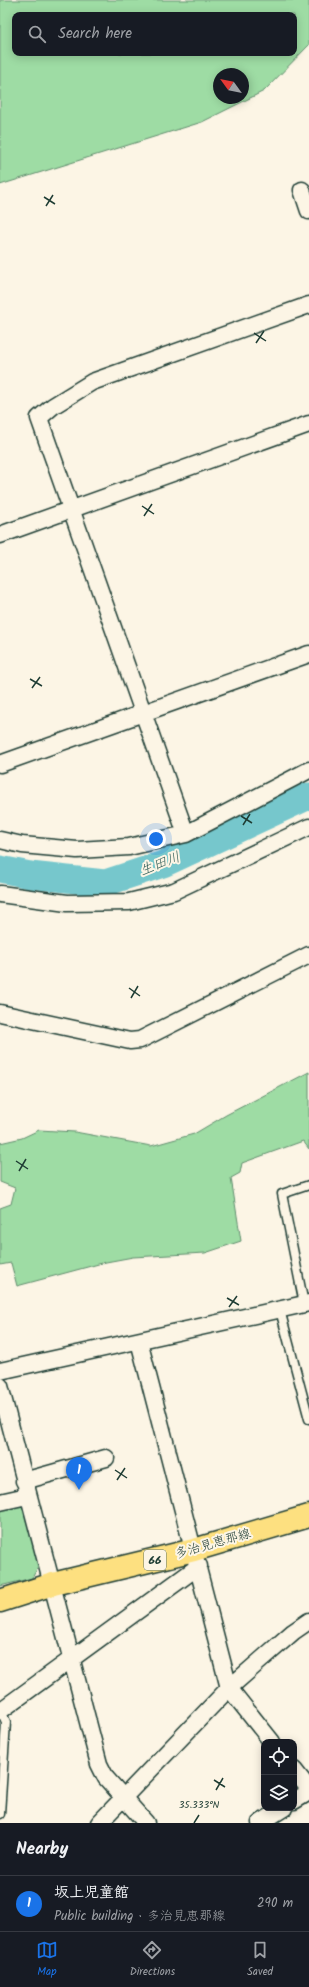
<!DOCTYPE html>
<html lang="en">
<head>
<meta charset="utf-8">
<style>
  body { margin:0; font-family:Kalam,"Klee One",sans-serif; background:#242831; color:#f1f3f6 }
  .controls { position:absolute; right:12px; bottom:12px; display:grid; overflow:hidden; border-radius:8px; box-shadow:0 2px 10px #0003 }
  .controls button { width:36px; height:36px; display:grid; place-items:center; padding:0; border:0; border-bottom:1px solid #363941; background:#171b24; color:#f1f3f6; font:20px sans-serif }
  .compass { position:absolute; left:213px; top:68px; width:36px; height:36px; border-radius:50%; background:#171b24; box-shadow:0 2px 10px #0003; rotate:303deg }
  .you { position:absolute; left:156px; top:839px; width:14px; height:14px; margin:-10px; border:3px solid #fff; border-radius:50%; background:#1a73e8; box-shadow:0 0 0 6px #1a73e833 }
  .badge { display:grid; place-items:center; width:26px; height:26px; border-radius:50%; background:#1a73e8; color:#fff; font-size:13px; font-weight:700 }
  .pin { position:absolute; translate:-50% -33px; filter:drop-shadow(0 1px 2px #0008) }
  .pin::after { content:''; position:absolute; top:21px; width:14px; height:12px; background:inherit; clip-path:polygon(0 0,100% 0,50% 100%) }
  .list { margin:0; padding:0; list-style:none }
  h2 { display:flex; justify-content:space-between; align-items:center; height:52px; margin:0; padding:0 16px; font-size:17px }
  h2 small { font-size:13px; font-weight:400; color:#9ea1a6 }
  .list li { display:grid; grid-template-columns:26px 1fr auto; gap:12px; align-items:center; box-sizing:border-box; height:56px; padding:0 16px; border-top:1px solid #363941 }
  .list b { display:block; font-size:15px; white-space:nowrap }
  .list p { margin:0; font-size:13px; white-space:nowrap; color:#9ea1a6 }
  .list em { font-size:13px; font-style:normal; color:#9ea1a6 }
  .icon { flex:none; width:22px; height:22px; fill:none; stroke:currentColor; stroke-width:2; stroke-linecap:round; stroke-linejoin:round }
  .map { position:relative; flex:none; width:309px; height:1823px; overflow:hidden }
  .search { position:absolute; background:#171b24; box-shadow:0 2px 10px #0003; left:12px; right:12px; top:12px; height:44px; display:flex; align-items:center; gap:10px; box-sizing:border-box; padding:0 14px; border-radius:8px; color:#9ea1a6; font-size:15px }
  .sheet { height:108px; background:#171b24 }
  nav { display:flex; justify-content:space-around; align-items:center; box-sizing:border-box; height:56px; border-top:1px solid #363941; background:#171b24; font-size:11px; color:#9ea1a6 }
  nav a { display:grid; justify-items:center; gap:2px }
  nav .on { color:#1a73e8 }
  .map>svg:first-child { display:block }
  .green { fill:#9edca4; stroke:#5e8c6c; fill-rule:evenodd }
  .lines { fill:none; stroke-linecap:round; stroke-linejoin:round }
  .river { stroke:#76c7cc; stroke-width:27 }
  .service-casing { stroke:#1f3d34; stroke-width:11 }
  .minor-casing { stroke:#1f3d34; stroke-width:19 }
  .primary-casing { stroke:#1f3d34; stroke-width:25 }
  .service { stroke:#fcf5e5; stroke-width:8 }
  .minor { stroke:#fcf5e5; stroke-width:16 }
  .primary { stroke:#fde080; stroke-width:22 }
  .ticks { fill:none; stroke:#1f3d34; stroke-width:1.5 }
  .labels { text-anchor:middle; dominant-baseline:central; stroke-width:4; stroke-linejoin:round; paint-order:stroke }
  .shield { fill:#fcf5e5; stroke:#617469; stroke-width:1 }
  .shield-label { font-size:12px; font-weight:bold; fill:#1f3d34 }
  .street-label { font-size:13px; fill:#1f3d34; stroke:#fcf5e5 }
  .water-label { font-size:14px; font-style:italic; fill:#35605a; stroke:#fcf5e5 }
  .ticks-label { font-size:10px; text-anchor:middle; fill:#1f3d34; stroke:#fcf5e5; stroke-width:4; stroke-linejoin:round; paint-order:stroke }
</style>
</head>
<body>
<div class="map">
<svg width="309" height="1823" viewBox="0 0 309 1823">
  <rect width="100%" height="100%" fill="#fcf5e5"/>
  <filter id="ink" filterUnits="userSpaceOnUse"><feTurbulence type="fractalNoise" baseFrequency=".025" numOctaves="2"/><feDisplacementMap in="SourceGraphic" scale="8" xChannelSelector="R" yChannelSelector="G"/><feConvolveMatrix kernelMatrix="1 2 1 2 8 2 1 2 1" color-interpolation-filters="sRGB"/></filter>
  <g filter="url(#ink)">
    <path class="green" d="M0 0H309V45L264 91 202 122 0 185ZM15 15H294V53H15ZM219 74H243V98H219Z
      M309 1072V1149L303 1141 242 1163 240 1173 231 1178 241 1241 205 1253 133 1257 106 1262 17 1286 11 1263 0 1265V1208L11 1204 15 1188 0 1182V1143L22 1138 39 1130 75 1132 151 1146 194 1134 226 1115Z
      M23 1505 41 1562 32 1578 0 1586V1510Z"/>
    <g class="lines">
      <path class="river" d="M0 869 30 875 105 883 163 864 309 796"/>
      <g class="service-casing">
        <path id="service" d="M304 1304 282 1194 309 1185
          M280 1310 309 1419
          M0 1814 6 1722 1 1711"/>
      </g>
      <g class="minor-casing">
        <path id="minor" d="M302 190 309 211
          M0 535 309 424
          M0 764 309 654
          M186 834 39 418 53 406 92 382 309 305
          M0 840 22 845 77 850 129 847 186 834 309 770
          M0 894 67 903 129 902 174 891 309 827
          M0 1013 130 1041 140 1040 309 955
          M139 1341 229 1688 272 1742
          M0 1371 309 1303
          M0 1386 99 1764 106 1778 146 1823
          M24 1481 106 1458
          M0 1502 27 1496
          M0 1711 199 1566
          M294 1770 309 1789
          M294 1801 309 1792
          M99 1823 229 1688 293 1632 309 1621
          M260 1823 284 1808"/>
      </g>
      <g class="primary-casing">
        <path id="primary" d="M0 1601 53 1584 194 1550 309 1516"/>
      </g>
      <use href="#service" class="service"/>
      <use href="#minor" class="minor"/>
      <use href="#primary" class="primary"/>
    </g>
  </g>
  <path class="ticks" d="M44 197 55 204M46 206 53 195M254 333 266 341M256 343 264 331M142 506 154 514M144 516 152 504M30 679 42 686M32 688 40 677M241 816 252 823M243 825 250 814M129 988 140 996M131 998 138 986M16 1161 28 1169M19 1171 26 1159M227 1298 239 1305M229 1307 237 1296M115 1470 127 1478M117 1480 125 1468M214 1780 225 1787M216 1790 223 1778M194 1823 199 1815"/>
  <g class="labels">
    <rect class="shield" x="144" y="1550" width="22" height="20" rx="3"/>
    <g class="shield-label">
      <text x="155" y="1560">66</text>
    </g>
    <g class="street-label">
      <text transform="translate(213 1544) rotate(-16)">多治見恵那線</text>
    </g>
    <g class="water-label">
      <text transform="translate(160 864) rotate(-21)">生田川</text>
    </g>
  </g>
  <g class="ticks-label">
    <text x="199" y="1808">35.333°N</text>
  </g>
</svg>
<div class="controls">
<button><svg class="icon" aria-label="locate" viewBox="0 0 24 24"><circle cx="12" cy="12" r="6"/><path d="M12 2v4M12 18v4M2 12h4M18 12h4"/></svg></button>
<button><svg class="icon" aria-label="layers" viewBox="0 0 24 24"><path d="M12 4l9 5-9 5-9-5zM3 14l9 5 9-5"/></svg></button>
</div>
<svg class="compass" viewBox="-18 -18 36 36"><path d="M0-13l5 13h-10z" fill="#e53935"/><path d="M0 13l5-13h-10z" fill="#9ea1a6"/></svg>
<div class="you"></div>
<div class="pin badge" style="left:79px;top:1490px">1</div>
<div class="search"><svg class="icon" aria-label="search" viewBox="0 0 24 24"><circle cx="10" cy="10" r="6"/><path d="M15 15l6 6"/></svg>Search here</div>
</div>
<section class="sheet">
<h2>Nearby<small></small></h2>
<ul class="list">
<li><span class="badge">1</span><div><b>坂上児童館</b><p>Public building · 多治見恵那線</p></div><em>290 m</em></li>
</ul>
</section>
<nav>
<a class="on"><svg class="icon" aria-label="map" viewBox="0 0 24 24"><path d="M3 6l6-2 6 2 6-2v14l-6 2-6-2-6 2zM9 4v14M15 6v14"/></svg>Map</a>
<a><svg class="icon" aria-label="directions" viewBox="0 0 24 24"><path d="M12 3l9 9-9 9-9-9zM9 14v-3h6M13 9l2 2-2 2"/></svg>Directions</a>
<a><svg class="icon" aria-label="saved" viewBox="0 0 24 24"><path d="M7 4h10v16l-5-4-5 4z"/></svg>Saved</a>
</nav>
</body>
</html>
